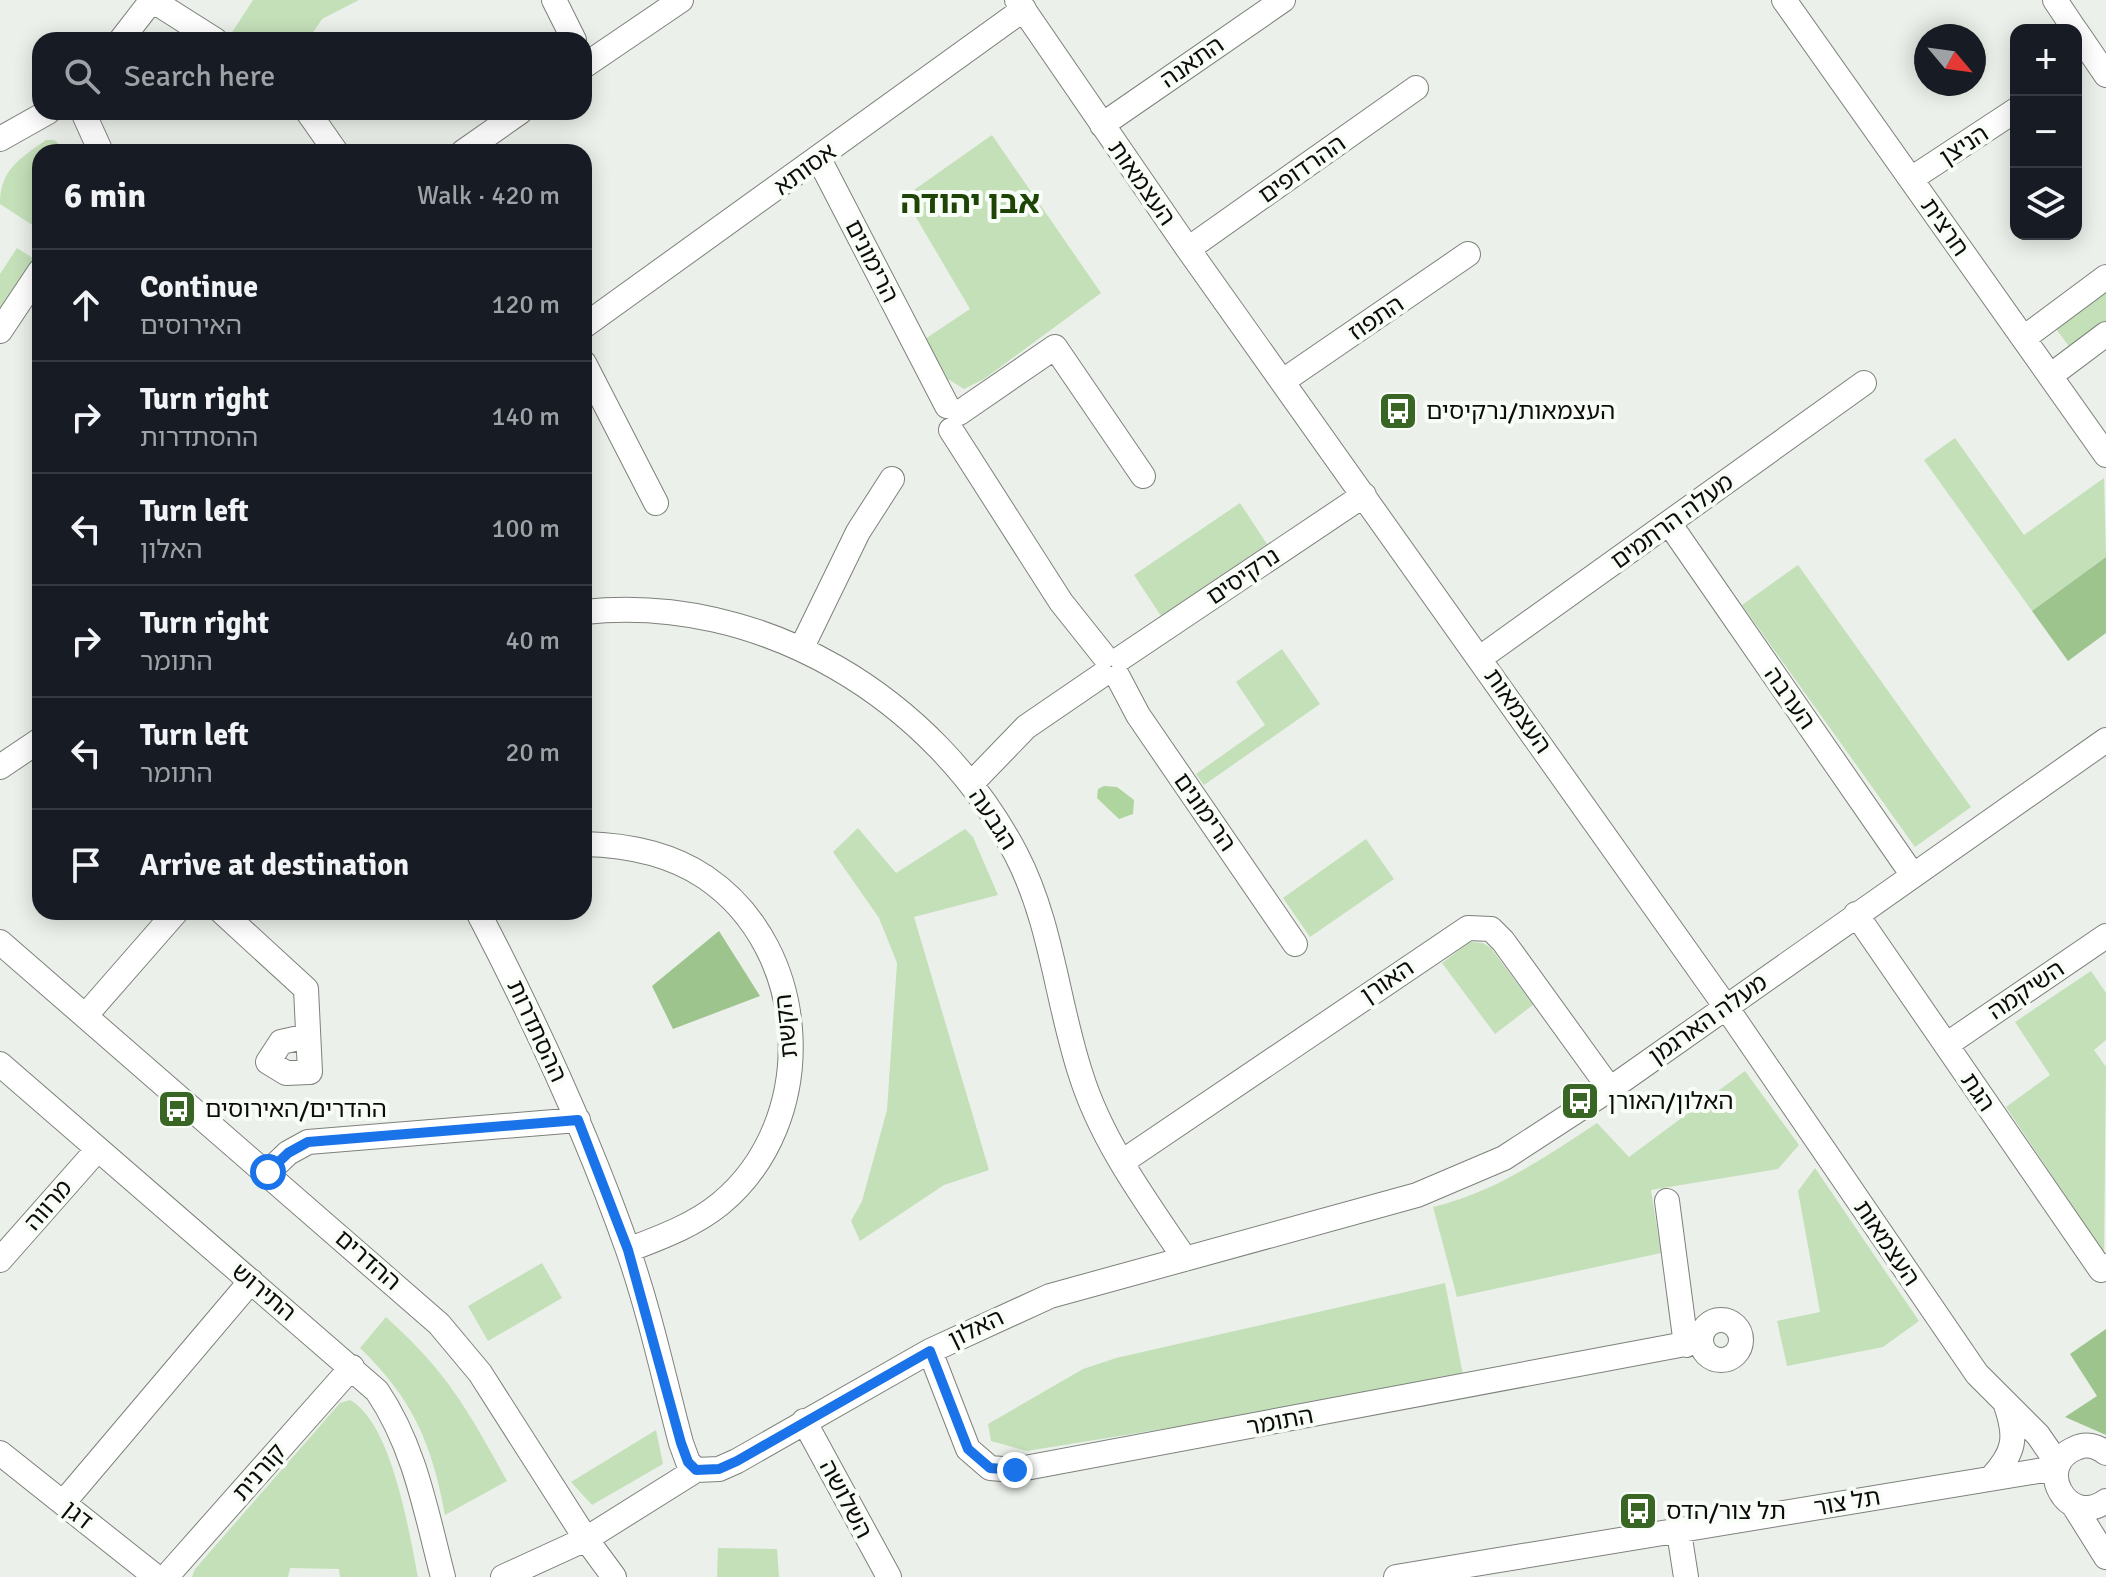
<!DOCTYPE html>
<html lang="en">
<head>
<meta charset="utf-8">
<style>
  body { margin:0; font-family:Signika,"Noto Sans Hebrew",sans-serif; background:#20242c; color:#f1f3f6 }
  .controls { position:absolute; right:24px; top:24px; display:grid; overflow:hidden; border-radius:16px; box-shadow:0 4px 20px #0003 }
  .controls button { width:72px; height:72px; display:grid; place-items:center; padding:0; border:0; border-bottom:2px solid #363941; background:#171b24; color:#f1f3f6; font:40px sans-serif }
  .compass { position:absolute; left:1914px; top:24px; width:72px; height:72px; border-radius:50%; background:#171b24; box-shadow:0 4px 20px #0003; rotate:119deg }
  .stop { position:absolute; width:24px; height:24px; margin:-18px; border:6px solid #1a73e8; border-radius:50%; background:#fff }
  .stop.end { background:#1a73e8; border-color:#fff; box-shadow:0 2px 8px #0008 }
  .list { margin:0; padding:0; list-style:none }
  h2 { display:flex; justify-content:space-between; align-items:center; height:104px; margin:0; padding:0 32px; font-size:34px }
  h2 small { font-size:26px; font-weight:400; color:#9ea1a6 }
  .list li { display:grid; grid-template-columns:52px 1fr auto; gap:24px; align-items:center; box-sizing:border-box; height:112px; padding:0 32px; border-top:2px solid #363941 }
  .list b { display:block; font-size:30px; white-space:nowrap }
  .list p { margin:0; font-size:26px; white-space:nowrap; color:#9ea1a6 }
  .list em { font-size:26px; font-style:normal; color:#9ea1a6 }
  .icon { flex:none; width:44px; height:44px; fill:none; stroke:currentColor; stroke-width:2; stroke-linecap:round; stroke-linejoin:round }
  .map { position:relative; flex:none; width:2106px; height:1577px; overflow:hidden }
  .search { position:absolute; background:#171b24; box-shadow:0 4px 20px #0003; left:32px; top:32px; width:560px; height:88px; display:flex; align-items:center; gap:20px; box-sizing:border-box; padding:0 28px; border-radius:24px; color:#9ea1a6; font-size:30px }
  .panel { position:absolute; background:#171b24; box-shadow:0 4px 20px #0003; left:32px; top:144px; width:560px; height:776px; border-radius:24px }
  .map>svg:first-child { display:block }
  .green { fill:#c4e0b9 }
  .forest { fill:#9dc48d }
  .water { fill:#add59d }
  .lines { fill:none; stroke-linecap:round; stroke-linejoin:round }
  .minor-casing { stroke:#7d817b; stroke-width:26 }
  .minor { stroke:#fff; stroke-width:24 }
  .route { stroke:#1a73e8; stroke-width:10 }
  .labels { text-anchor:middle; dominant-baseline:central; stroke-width:8; stroke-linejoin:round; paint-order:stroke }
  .street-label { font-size:24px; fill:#0c0d0b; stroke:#f9fdf7 }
  .poi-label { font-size:24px; fill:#0c0d0b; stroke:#f9fdf7; text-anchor:start }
  .district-label { font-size:32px; font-weight:bold; fill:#1e4505; stroke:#f9fdf7 }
</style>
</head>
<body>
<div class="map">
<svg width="2106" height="1577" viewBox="0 0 2106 1577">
  <rect width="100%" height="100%" fill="#ebf0ea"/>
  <path class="green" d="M253 0H359L322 19 308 40H233L229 37Z
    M992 135 1101 293 984 379 964 389 948 379 925 339 970 309 904 197Z
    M46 140H54L68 152H40V230L0 204C0 170 19 159 46 140Z
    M17 248 36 260 0 317V274Z
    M2106 288V323L2071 349 2053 325Z
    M1955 438 2024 535 2104 478 2106 557 2032 611 1924 460Z
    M1240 503 1267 544 1161 616 1134 575Z
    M1798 565 1971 807 1915 847 1742 605Z
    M1282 649 1320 704 1204 785 1196 774 1265 725 1236 682Z
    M858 828 896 873 965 829 973 837 998 895 914 917 989 1170 944 1185 860 1241 851 1221 862 1201 887 1110 897 963 879 918 833 852Z
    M1366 839 1394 879 1310 937 1283 898Z
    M1470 942 1483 943 1491 948 1533 1005 1495 1034 1442 963Z
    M2091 971 2106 993V1040L2094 1050 2106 1067 2104 1253 2006 1107 2050 1075 2015 1022Z
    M1745 1071 1799 1145 1778 1169 1651 1190 1661 1253 1457 1297 1433 1207C1495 1192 1544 1158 1597 1123L1629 1157Z
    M1815 1168 1919 1321 1883 1347 1787 1366 1777 1321 1820 1312 1798 1191Z
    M542 1263 562 1298 488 1341 468 1306Z
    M1445 1283 1464 1380 1027 1451 991 1441 988 1424 1083 1369 1116 1358Z
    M386 1317C447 1372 468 1410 507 1481L445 1515C432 1444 413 1399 360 1348Z
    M350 1400C392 1423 409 1532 418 1577H340L339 1569 290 1568 288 1577H192L195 1569 340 1403Z
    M656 1430 663 1464 592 1505 571 1482Z
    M718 1548 777 1549 779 1577H717Z"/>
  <path class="forest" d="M2106 557V633L2068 661 2032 611Z
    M719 931 760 996 673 1029 652 986Z
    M2106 1329V1435L2065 1417 2097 1396 2070 1354Z"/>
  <path class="water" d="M1104 786 1117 787 1134 800 1133 814 1119 819 1097 798 1098 789Z"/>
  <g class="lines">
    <g class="minor-casing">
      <path id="minor" d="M152 0 215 40
        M554 0 574 40
        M1017 0 1188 249 1726 1007 1977 1374 2038 1435 2058 1464
        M1784 0 2106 455
        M2055 0 2075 30
        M2076 31 2106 75
        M121 40 152 0
        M584 66 681 0
        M83 112 101 152
        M308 112 336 152
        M1102 125 1283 0
        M0 139 48 112
        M463 152 520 112
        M819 159 947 406
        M1911 179 2016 110
        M1188 249 1416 88
        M584 326 1024 9
        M0 331 40 271
        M2024 338 2106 277
        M584 363 656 503
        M2050 376 2106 334
        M1283 381 1468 254
        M959 413 1055 347 1143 476
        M951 430 1061 602 1104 656
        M1669 523 1912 874
        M584 612C762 593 934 698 1016 854 1052 923 1057 1003 1081 1075 1102 1142 1146 1201 1185 1259
        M802 647 858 532 892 479
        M1121 658 1364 495
        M1480 658 1864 383
        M1118 677 1138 715 1295 944
        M0 767 40 740
        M971 784 1026 727 1102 675
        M584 844C627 845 669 853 705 877 813 950 820 1122 720 1204 693 1226 659 1238 628 1250
        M222 912 306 989 310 1072 286 1073 268 1062 281 1042 308 1036
        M478 912C535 1021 587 1134 628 1250 650 1313 664 1379 681 1443L688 1462 696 1470
        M1856 914 2101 1270 2106 1266
        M0 942 439 1324 480 1373 586 1539 696 1470
        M86 1015 176 912
        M1946 1045 2106 936
        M0 1064 377 1391C415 1447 426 1512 443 1577
        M1122 1162 1468 928 1491 929 1503 941 1610 1089
        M268 1172 288 1153 308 1142 578 1120
        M1667 1201 1686 1345
        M0 1260 97 1150
        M1701 1340a20 20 0 1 1 40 0a20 20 0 1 1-40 0Z
        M930 1351 968 1449 990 1468 1015 1470 1701 1341
        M804 1421 889 1577
        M0 1453 156 1577
        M2106 1453C2097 1446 2086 1443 2076 1448 2033 1465 2067 1529 2106 1501
        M696 1470 719 1469 737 1461 930 1351 1050 1296 1417 1195 1504 1158 1610 1089 2106 740
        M1992 1477C2015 1452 2017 1437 2006 1405
        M63 1503 251 1281
        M2074 1506 2106 1557
        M1679 1532 1686 1577
        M166 1577 352 1367
        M503 1577 586 1539 614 1577
        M1396 1577 2056 1468"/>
    </g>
    <use href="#minor" class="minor"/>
  </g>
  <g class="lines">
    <path class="route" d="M268 1172 288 1153 308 1142 578 1120 628 1250 681 1443 688 1462 696 1470 719 1469 737 1461 930 1351 968 1449 990 1468 1015 1470"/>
  </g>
  <defs>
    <g id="bus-square" transform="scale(2)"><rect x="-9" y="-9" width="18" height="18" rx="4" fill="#3a6625" stroke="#f9fdf7"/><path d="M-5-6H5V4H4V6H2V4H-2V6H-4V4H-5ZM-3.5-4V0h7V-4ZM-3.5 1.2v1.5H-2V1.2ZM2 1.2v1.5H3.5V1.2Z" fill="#fff"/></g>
  </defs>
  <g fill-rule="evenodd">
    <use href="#bus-square" x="1398" y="411"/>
    <use href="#bus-square" x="1580" y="1101"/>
    <use href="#bus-square" x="177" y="1109"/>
    <use href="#bus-square" x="1638" y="1511"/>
  </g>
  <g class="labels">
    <g class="street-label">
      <text transform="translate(1192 62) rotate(-35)">התאנה</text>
      <text transform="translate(1964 145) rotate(-33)">הניצן</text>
      <text transform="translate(805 169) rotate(-36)">אסותא</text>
      <text transform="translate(1302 169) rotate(-35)">ההרדופים</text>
      <text transform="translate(1142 183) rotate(55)">העצמאות</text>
      <text transform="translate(1945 227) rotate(55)">חרצית</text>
      <text transform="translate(872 261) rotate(63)">הרימונים</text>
      <text transform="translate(1376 318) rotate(-34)">התפוז</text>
      <text transform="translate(1672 521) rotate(-36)">מעלה הרתמים</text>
      <text transform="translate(1243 576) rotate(-34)">נרקיסים</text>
      <text transform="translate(1790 698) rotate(55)">הערבה</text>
      <text transform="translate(1518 711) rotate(55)">העצמאות</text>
      <text transform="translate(1205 812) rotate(55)">הרימונים</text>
      <text transform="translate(993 819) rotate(57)">הגבעה</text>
      <text transform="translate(1387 981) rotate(-34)">האורן</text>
      <text transform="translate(2026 990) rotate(-34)">השיקמה</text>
      <text transform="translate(1708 1019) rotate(-35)">מעלה הארגמן</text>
      <text transform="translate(786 1026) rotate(-96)">הקשת</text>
      <text transform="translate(537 1031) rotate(65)">ההסתדרות</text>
      <text transform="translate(1978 1092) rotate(56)">הגת</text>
      <text transform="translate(48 1205) rotate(-49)">מרווה</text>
      <text transform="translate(1887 1243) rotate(56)">העצמאות</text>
      <text transform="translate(368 1260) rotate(41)">ההדרים</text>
      <text transform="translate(264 1292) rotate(40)">התירוש</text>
      <text transform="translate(976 1328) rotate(-26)">האלון</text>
      <text transform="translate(1280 1421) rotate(-11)">התומר</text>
      <text transform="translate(259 1472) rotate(-49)">קורנית</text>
      <text transform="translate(846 1499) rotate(62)">השלושה</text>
      <text transform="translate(1847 1502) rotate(-10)">תל צור</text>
      <text transform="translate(78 1515) rotate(38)">דגן</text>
    </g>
    <g class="poi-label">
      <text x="1426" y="411">העצמאות/נרקיסים</text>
      <text x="1608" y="1101">האלון/האורן</text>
      <text x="205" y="1109">ההדרים/האירוסים</text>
      <text x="1666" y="1511">תל צור/הדס</text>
    </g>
    <g class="district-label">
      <text x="970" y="202">אבן יהודה</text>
    </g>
  </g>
</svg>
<div class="controls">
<button>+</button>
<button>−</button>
<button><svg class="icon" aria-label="layers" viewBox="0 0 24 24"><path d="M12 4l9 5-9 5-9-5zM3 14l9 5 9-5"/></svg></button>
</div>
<svg class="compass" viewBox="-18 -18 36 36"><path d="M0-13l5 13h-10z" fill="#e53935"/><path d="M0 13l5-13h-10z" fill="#9ea1a6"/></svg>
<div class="stop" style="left:268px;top:1172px"></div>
<div class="stop end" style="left:1015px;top:1470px"></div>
<div class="search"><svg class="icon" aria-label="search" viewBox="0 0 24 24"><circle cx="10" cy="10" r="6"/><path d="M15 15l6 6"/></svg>Search here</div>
<section class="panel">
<h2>6 min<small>Walk · 420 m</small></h2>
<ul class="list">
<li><svg class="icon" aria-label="ahead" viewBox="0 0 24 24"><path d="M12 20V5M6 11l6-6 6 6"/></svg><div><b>Continue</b><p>האירוסים</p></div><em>120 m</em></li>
<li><svg class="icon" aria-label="right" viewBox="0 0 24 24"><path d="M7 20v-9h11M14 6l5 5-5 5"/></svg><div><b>Turn right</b><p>ההסתדרות</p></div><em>140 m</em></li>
<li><svg class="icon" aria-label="left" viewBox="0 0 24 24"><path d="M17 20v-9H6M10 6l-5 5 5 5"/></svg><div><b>Turn left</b><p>האלון</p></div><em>100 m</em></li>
<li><svg class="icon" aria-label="right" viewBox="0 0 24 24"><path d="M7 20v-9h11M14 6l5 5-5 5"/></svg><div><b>Turn right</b><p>התומר</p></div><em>40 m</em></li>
<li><svg class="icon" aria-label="left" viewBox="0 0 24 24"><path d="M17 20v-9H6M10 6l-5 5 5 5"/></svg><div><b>Turn left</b><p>התומר</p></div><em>20 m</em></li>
<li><svg class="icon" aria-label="arrive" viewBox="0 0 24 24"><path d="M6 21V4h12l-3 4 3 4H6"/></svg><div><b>Arrive at destination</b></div></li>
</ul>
</section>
</div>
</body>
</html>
